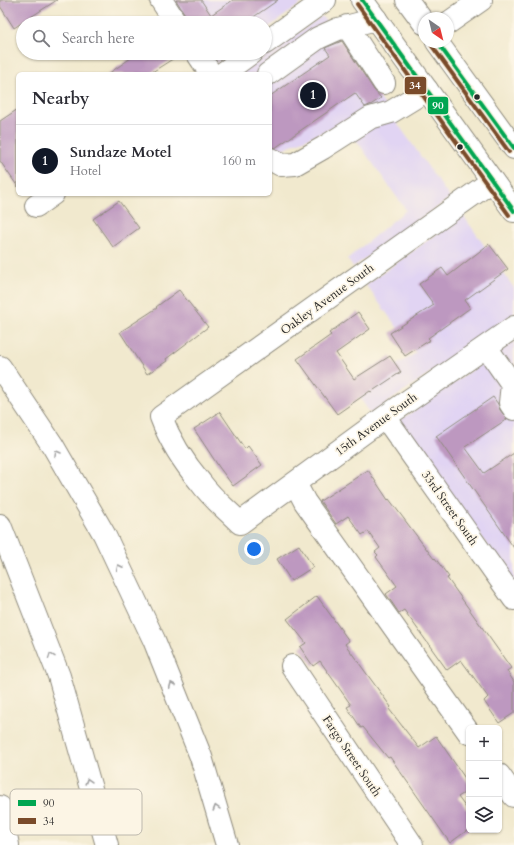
<!DOCTYPE html>
<html lang="en">
<head>
<meta charset="utf-8">
<style>
  body { margin:0; font-family:Cardo,serif; background:#f2f2f3; color:#2b2b33 }
  .controls { position:absolute; right:12px; bottom:12px; display:grid; overflow:hidden; border-radius:6px; box-shadow:0 1px 3px #0004 }
  .controls button { width:36px; height:36px; display:grid; place-items:center; padding:0; border:0; border-bottom:1px solid #e1e1e2; background:#fff; color:#2b2b33; font:20px sans-serif }
  .compass { position:absolute; left:418px; top:12px; width:36px; height:36px; border-radius:50%; background:#fff; box-shadow:0 1px 3px #0004; rotate:145deg }
  .you { position:absolute; left:254px; top:549px; width:14px; height:14px; margin:-10px; border:3px solid #fff; border-radius:50%; background:#1a73e8; box-shadow:0 0 0 6px #1a73e833 }
  .badge { display:grid; place-items:center; width:26px; height:26px; border-radius:50%; background:#111827; color:#fff; font-size:13px; font-weight:700 }
  .pin { position:absolute; translate:-50% -50%; border:2px solid #fff; box-shadow:0 1px 4px #0006 }
  .list { margin:0; padding:0; list-style:none }
  h2 { display:flex; justify-content:space-between; align-items:center; height:52px; margin:0; padding:0 16px; font-size:17px }
  h2 small { font-size:13px; font-weight:400; color:#7c7c81 }
  .list li { display:grid; grid-template-columns:26px 1fr auto; gap:12px; align-items:center; box-sizing:border-box; height:72px; padding:0 16px; border-top:1px solid #e1e1e2 }
  .list b { display:block; font-size:15px; white-space:nowrap }
  .list p { margin:0; font-size:13px; white-space:nowrap; color:#7c7c81 }
  .list em { font-size:13px; font-style:normal; color:#7c7c81 }
  .icon { flex:none; width:22px; height:22px; fill:none; stroke:currentColor; stroke-width:2; stroke-linecap:round; stroke-linejoin:round }
  .map { position:relative; flex:none; width:514px; height:845px; overflow:hidden }
  .search { position:absolute; background:#fff; box-shadow:0 1px 3px #0004; left:16px; top:16px; width:256px; height:44px; display:flex; align-items:center; gap:10px; box-sizing:border-box; padding:0 14px; border-radius:22px; color:#7c7c81; font-size:15px }
  .panel { position:absolute; background:#fff; box-shadow:0 1px 3px #0004; left:16px; top:72px; width:256px; height:124px; border-radius:6px }
  .map>svg:first-child { display:block }
  .built { fill:#e1d4f3 }
  .building { fill:#bd98c0 }
  .lines { fill:none; stroke-linecap:round; stroke-linejoin:round }
  .minor-casing { stroke:#8e8a7c; stroke-width:24 }
  .highway-casing { stroke:#8e8a7c; stroke-width:24 }
  .minor { stroke:#fff; stroke-width:22 }
  .highway { stroke:#fff; stroke-width:22 }
  .bus-1-casing { stroke:#fcf5e5; stroke-width:7 }
  .bus-2-casing { stroke:#fcf5e5; stroke-width:7 }
  .bus-1 { stroke:#00a651; stroke-width:4 }
  .bus-2 { stroke:#7a4b2a; stroke-width:4 }
  .oneway { stroke:#a0a0a0 }
  .bus-dot { fill:#2b2b2b; stroke:#fcf5e5; stroke-width:1.5 }
  .labels { text-anchor:middle; dominant-baseline:central; stroke-width:3.5; stroke-linejoin:round; paint-order:stroke }
  .street-label { font-size:12px; fill:#2b2b2b; stroke:#fcf5e5 }
  .key { fill:#fcf5e5; stroke:#bdb8ad; stroke-width:1 }
  .key-label { font-size:11px; fill:#2b2b2b }
  .line-badge { stroke:#fcf5e5; stroke-width:1.5 }
  .badge-label { font-size:11px; text-anchor:middle; font-weight:bold; fill:#fff }
</style>
</head>
<body>
<div class="map">
<svg width="514" height="845" viewBox="0 0 514 845">
  <rect width="100%" height="100%" fill="#fcf5e5"/>
  <filter id="ink" filterUnits="userSpaceOnUse"><feTurbulence type="fractalNoise" baseFrequency=".025" numOctaves="2"/><feDisplacementMap in="SourceGraphic" scale="8" xChannelSelector="R" yChannelSelector="G"/><feConvolveMatrix kernelMatrix="1 2 1 2 8 2 1 2 1" color-interpolation-filters="sRGB"/></filter>
  <filter id="wash" filterUnits="userSpaceOnUse"><feTurbulence type="fractalNoise" baseFrequency=".012" numOctaves="4" result="noise"/><feDisplacementMap in="SourceGraphic" scale="16" xChannelSelector="R" yChannelSelector="G"/><feGaussianBlur stdDeviation="0.9" result="paint"/><feColorMatrix in="noise" values="0 0 0 0 0 0 0 0 0 0 0 0 0 0 0 0 0 1.4 0 .05"/><feComposite in="paint" operator="in"/></filter>
  <g filter="url(#wash)">
    <rect width="100%" height="100%" fill="#f1e9ce"/>
    <path class="built" d="M156 0H306L265 30V23H171Z
      M322 16 450 198 353 267 347 259 406 210 344 123 270 154V74H240Z
      M191 53H232L204 73Z
      M463 215 514 288V314L371 414 355 391 416 353 366 285Z
      M514 341V583L399 421Z"/>
    <g id="blocks">
      <path class="building" d="M0 0H57L14 28 0 6Z
        M176 0H201L211 15 233 0H278L245 23H188L186 16Z
        M342 41 374 90 381 98 372 104 365 107 355 93 275 148 270 147V96L330 55 325 48Z
        M138 53H182L149 74H108Z
        M18 109V187L0 161V121Z
        M119 201 139 228 113 247 93 219Z
        M489 244 508 269 465 300 470 308 428 338 430 340 405 356 390 333 434 305 419 284 442 268 448 276Z
        M179 290 208 327 166 359 167 361 147 374 120 332 157 308 156 307Z
        M358 312 370 329 336 353 354 379 390 356 401 372 371 392 370 391 337 414 297 359 331 335 329 333Z
        M493 397 498 404 500 410 507 419 465 447 484 473 514 453V548L436 436Z
        M220 412 245 449 248 446 262 465 233 486 219 467 194 429Z
        M368 470 388 500 389 499 434 559 435 558 449 577 447 578 511 668 507 671 514 682V713L499 723 484 701 488 697 461 660 447 670 404 610 399 613 386 594 397 586 376 557 378 555 375 552 380 548 368 531 362 535 348 516 336 524 320 501Z
        M299 545 313 567 291 581 277 559Z
        M317 596 349 641 345 644 391 707 389 709 419 748 436 736 469 784V790L458 797 469 812V829L450 843 390 757 388 758 363 727 361 728 347 707 351 705 320 661 313 666 300 647 306 643 287 619Z"/>
    </g>
  </g>
  <g filter="url(#ink)">
    <use href="#blocks" fill-opacity="0" stroke="#8e8a7c" stroke-width="1"/>
    <g class="lines">
      <g class="minor-casing">
        <path id="minor" d="M161 0 176 23
          M448 23 481 0
          M347 26 384 83
          M265 43 325 0
          M197 53 211 74
          M222 74 251 53
          M268 74 318 38 338 29 376 19
          M270 159 281 165 295 164 323 148 370 118 391 112 427 90
          M492 181 161 417C170 441 185 464 201 483 212 498 227 510 240 523L385 417 514 327
          M36 206 53 194
          M486 347 512 384 514 383
          M512 384 510 403 514 409
          M385 417 514 599
          M295 483 305 502 469 733
          M292 666 412 845
          M499 775 514 796"/>
      </g>
      <g class="highway-casing">
        <path id="highway" d="M362 0 514 211
          M407 0 424 23
          M437 42 514 148
          M0 367 53 446 104 534 154 640 201 757 227 845
          M0 525 59 676 107 845
          M0 807 8 845"/>
      </g>
      <use href="#minor" class="minor"/>
      <use href="#highway" class="highway"/>
      <g class="bus-1-casing">
        <path id="bus-1" d="M362 0 514 211
          M437 42 514 148"/>
      </g>
      <g class="bus-2-casing">
        <path id="bus-2" d="M357 4 509 215
          M432 46 509 152"/>
      </g>
      <use href="#bus-1" class="bus-1"/>
      <use href="#bus-2" class="bus-2"/>
    </g>
    <defs><path id="oneway-chevron" d="M-2-3.5L2.5 0L-2 3.5" fill="none" stroke-width="1.6" stroke-linecap="round" stroke-linejoin="round"/></defs>
    <g class="oneway">
      <use href="#oneway-chevron" transform="translate(57 453) rotate(-120)"/>
      <use href="#oneway-chevron" transform="translate(119 567) rotate(-116)"/>
      <use href="#oneway-chevron" transform="translate(51 656) rotate(-111)"/>
      <use href="#oneway-chevron" transform="translate(172 685) rotate(-112)"/>
      <use href="#oneway-chevron" transform="translate(88 781) rotate(-106)"/>
      <use href="#oneway-chevron" transform="translate(216 808) rotate(-106)"/>
    </g>
  </g>
  <g class="bus-dot">
    <circle cx="477" cy="97" r="3.5"/>
    <circle cx="460" cy="147" r="3.5"/>
  </g>
  <g class="labels">
    <g class="street-label">
      <text transform="translate(327 299) rotate(-36)">Oakley Avenue South</text>
      <text transform="translate(376 424) rotate(-36)">15th Avenue South</text>
      <text transform="translate(450 508) rotate(55)">33rd Street South</text>
      <text transform="translate(352 756) rotate(56)">Fargo Street South</text>
    </g>
  </g>
  <rect x="10" y="789" width="132" height="46" rx="6" class="key"/>
  <rect x="18" y="800" width="18" height="6" fill="#00a651"/>
  <rect x="18" y="818" width="18" height="6" fill="#7a4b2a"/>
  <g class="key-label">
    <text x="43" y="807">90</text>
    <text x="43" y="825">34</text>
  </g>
  <g class="line-badge">
    <rect x="404" y="76" width="23" height="19" rx="4" fill="#7a4b2a"/>
    <rect x="427" y="96" width="22" height="19" rx="4" fill="#00a651"/>
  </g>
  <g class="badge-label">
    <text x="415" y="89">34</text>
    <text x="438" y="109">90</text>
  </g>
</svg>
<div class="controls">
<button>+</button>
<button>−</button>
<button><svg class="icon" aria-label="layers" viewBox="0 0 24 24"><path d="M12 4l9 5-9 5-9-5zM3 14l9 5 9-5"/></svg></button>
</div>
<svg class="compass" viewBox="-18 -18 36 36"><path d="M0-13l5 13h-10z" fill="#e53935"/><path d="M0 13l5-13h-10z" fill="#7c7c81"/></svg>
<div class="you"></div>
<div class="pin badge" style="left:313px;top:95px">1</div>
<div class="search"><svg class="icon" aria-label="search" viewBox="0 0 24 24"><circle cx="10" cy="10" r="6"/><path d="M15 15l6 6"/></svg>Search here</div>
<section class="panel">
<h2>Nearby<small></small></h2>
<ul class="list">
<li><span class="badge">1</span><div><b>Sundaze Motel</b><p>Hotel</p></div><em>160 m</em></li>
</ul>
</section>
</div>
</body>
</html>
